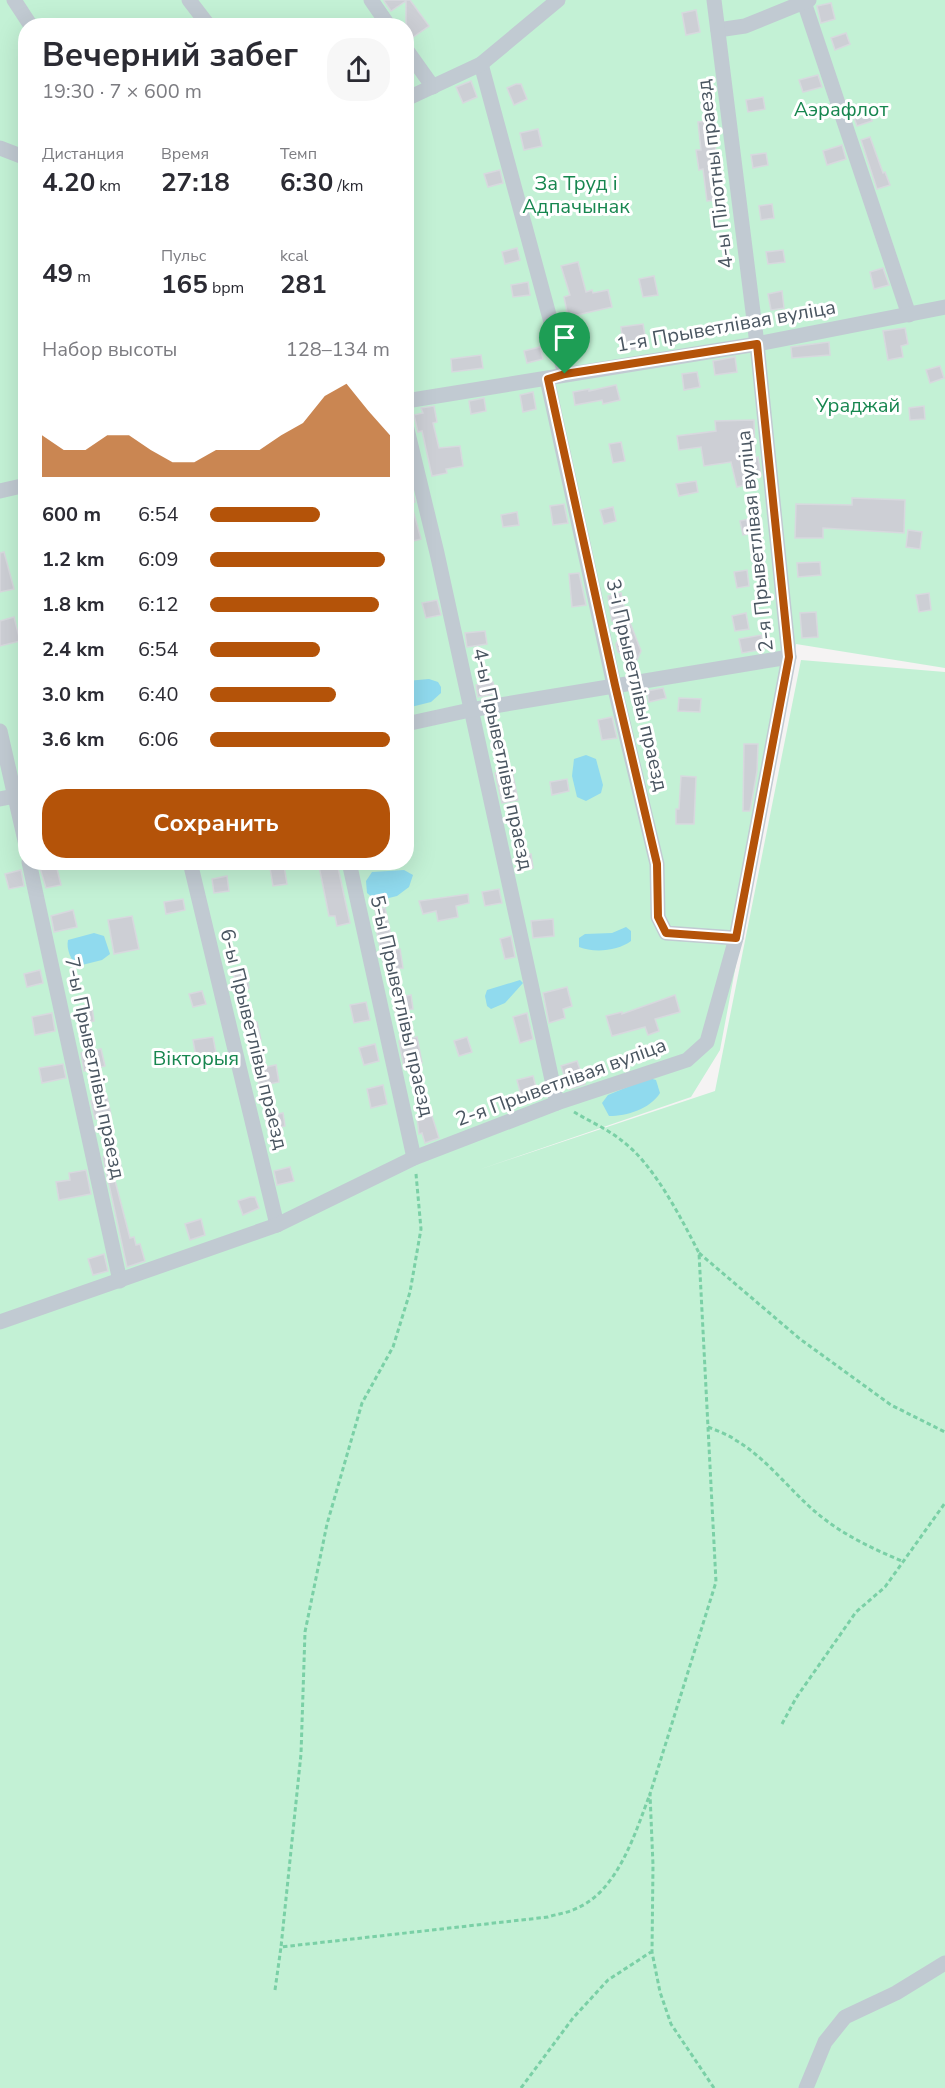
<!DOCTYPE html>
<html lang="ru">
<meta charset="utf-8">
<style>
body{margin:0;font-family:"Nunito Sans",sans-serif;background:#f7f7f7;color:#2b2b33;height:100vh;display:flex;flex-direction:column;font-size:22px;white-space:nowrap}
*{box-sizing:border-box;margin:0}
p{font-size:20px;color:#7c7c81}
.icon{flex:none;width:33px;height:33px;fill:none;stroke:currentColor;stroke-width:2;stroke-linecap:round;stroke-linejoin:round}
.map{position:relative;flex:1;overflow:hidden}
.side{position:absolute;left:18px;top:18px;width:396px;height:852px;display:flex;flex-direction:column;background:#fff;border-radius:24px;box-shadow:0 6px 24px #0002}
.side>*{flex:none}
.pin{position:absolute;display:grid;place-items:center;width:51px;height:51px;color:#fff;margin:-62px -26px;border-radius:50% 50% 50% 0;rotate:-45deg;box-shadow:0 0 6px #0007}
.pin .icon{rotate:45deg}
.round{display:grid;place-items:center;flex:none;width:63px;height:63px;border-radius:24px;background:#f7f7f7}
.headline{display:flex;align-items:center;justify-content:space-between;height:102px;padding:0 24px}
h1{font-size:33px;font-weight:700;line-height:45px}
.stats{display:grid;grid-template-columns:repeat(3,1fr);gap:9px;height:102px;padding:6px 24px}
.stats div{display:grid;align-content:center}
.stats b{font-size:26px;font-weight:700}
.stats small{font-size:16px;font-weight:400}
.stats p{font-size:16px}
.chart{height:168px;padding:12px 24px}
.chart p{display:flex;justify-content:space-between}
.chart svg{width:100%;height:108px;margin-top:6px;fill:#b45309;opacity:.7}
.button{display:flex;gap:12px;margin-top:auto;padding:12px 24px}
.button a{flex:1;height:69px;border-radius:24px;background:#b45309;color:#fff;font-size:24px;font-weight:700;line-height:69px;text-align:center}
ul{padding:0 24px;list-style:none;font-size:20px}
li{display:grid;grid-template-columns:96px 72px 1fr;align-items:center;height:45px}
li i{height:15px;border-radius:8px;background:#b45309}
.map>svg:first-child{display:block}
.green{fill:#c3f1d5;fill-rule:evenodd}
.water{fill:#90daee}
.building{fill:#cdcfd5;stroke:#d7d9de;stroke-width:1.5}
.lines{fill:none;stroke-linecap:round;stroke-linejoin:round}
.path{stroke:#7ad0a6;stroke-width:3;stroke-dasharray:4.5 3;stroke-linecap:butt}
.minor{stroke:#c1cad2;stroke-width:15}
.route-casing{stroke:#fff;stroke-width:12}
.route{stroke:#b45309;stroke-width:8}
.labels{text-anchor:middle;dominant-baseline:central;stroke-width:6;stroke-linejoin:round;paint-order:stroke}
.park-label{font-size:20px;fill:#17864f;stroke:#fff}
.street-label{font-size:20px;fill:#4a5661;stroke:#fff}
</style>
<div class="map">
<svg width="945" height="2088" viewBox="0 0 945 2088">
<rect width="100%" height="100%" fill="#f5f3f3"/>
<path class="green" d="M0 0H945V668L796 644 720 1050 691 1097 478 1170 715 1091 801 660 945 672V2088H0ZM26 26H406V862H26Z"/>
<g class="water">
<polygon points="429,679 438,682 441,687 441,693 431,702 407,708 407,681"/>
<polygon points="586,755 596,759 603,785 601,793 586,801 577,797 572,776 574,759"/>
<polygon points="404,870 413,875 409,887 397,896 377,901 367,893 366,881 372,872"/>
<path d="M626 927 631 931V941C618 951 594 953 579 947V938L585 934 612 933Z"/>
<path d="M94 933 104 936 110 954 102 960 78 966C71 961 66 949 68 940Z"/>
<polygon points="520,980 523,983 505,1003 491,1009 487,1006 485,996 487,990"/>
<path d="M649 1078 656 1080 660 1093C650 1109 627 1116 609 1116L602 1103 608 1095Z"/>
</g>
<g class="building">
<polygon points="385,0 410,0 429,26 409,40 406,39 406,1 391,11 384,1"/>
<polygon points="831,3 835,19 821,23 817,6"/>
<polygon points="696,10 700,32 686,35 682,13"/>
<polygon points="846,33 850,44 835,50 831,38"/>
<polygon points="818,75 822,87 803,92 799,80"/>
<polygon points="471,81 477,97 463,103 456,87"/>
<polygon points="516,84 521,84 527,99 514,105 507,88"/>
<polygon points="763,97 765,109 748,112 746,100"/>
<polygon points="867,107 872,121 857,126 852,112"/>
<polygon points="712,121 722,199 707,201 703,169 699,170 696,150 701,150 698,122"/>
<polygon points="538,129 542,146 524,150 520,133"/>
<polygon points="870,137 883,173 885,172 890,185 877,189 861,140"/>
<polygon points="842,145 846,159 827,165 823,151"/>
<polygon points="766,153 768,165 753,168 751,155"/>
<polygon points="500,170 503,183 488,187 484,174"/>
<polygon points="772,204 774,218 761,220 759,206"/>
<polygon points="517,248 520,260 505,264 502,252"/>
<polygon points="783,250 785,262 768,264 766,252"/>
<polygon points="578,262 586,292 592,290 593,293 608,290 612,307 568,317 564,297 570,295 561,266"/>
<polygon points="883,268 889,285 874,289 870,272"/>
<polygon points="654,276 658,295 643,297 639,279"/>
<polygon points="528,282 530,295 513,297 511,285"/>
<polygon points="782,291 784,308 771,310 768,294"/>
<polygon points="643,324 647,347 624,351 621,327"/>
<polygon points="905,328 908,344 901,346 903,357 888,360 883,331"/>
<polygon points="829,342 830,355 792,358 791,347"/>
<polygon points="540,347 543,359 527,363 524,351"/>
<polygon points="481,355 483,368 452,372 451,359"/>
<polygon points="735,357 737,372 715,375 713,361"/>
<polygon points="940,366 944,378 930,383 926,370"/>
<polygon points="697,372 700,387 684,390 682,374"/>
<polygon points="616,385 620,400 603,404 602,400 575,405 573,392 589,389 589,391"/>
<polygon points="533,392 536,409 523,412 520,395"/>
<polygon points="484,398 486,411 471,414 469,401"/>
<polygon points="434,406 437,422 433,423 439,448 460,446 463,466 446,469 447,473 432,476 422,431 418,432 414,415 423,413 421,408"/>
<polygon points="924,406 925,419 910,420 909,408"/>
<polygon points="754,420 755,458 758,457 761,475 751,477 752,483 737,487 731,462 704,466 701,447 679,450 677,436 716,431 715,421"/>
<polygon points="621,442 625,461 613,463 609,444"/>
<polygon points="696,481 698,492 679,496 676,484"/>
<polygon points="412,490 415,502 411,503 421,539 409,542 406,533 406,491"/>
<polygon points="852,498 905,500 904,533 823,528 823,538 795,538 796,504 852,505"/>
<polygon points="564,504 568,523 553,525 550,506"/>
<polygon points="613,507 616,521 604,524 600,510"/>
<polygon points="517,512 519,525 503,527 501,515"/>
<polygon points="753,518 755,533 743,535 740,521"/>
<polygon points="908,530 922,532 920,549 906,547"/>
<polygon points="4,552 14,589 0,592 0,553"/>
<polygon points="820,562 821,575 798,577 797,563"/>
<polygon points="747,570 749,586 737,588 734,572"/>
<polygon points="579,573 586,605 572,607 569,574"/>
<polygon points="621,593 627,619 612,621 608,596"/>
<polygon points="929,593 931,610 919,612 916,595"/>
<polygon points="437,600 441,615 426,618 422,603"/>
<polygon points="816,612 818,637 802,638 800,613"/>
<polygon points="746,613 749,629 735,631 732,616"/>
<polygon points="14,617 20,641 0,646 0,621"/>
<polygon points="629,620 641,651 636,662 618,652 616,644"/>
<polygon points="485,631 487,644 467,647 465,633"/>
<polygon points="761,635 764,649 742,653 739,639"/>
<polygon points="493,682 495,694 478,697 476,685"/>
<polygon points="663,688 666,698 649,702 647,691"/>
<polygon points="679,698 701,699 700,712 678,711"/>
<polygon points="612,717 617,738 602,740 598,720"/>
<polygon points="744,744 758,744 757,771 750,811 743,811"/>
<polygon points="512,770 518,800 502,803 495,773"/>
<polygon points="681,776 696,777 694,824 676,824 676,809 679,809"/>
<polygon points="567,779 569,791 552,795 550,782"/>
<polygon points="531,854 533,868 521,870 519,855"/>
<polygon points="337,863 350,923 337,926 335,916 329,916 319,866"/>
<polygon points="56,865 61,885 46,888 40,868"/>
<polygon points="284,866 287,884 273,886 270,868"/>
<polygon points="21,870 24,886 9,889 5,874"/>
<polygon points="227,876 229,891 214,893 212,879"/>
<polygon points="499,889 502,903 485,906 482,892"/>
<polygon points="468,894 469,903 456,906 458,917 438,921 436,911 423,914 419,901"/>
<polygon points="183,899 185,910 166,914 164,902"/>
<polygon points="385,908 394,950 400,949 403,968 385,970 374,920 377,920 375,910"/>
<polygon points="73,910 77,927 54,932 51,916"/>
<polygon points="132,916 139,949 114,954 108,920"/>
<polygon points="553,919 554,936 533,938 531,921"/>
<polygon points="511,936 515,957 505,959 500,939"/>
<polygon points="245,969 249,988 237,991 233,972"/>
<polygon points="40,970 43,983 27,987 24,974"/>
<polygon points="567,987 572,1006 563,1009 565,1018 549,1023 543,993"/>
<polygon points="202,991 206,1004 193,1007 189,994"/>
<polygon points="411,995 413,1009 395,1012 393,999"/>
<polygon points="675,995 680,1012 655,1019 659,1031 648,1035 645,1027 612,1036 606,1016 622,1012 622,1014"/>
<polygon points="366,1002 370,1020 354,1023 350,1005"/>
<polygon points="92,1007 94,1021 80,1024 78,1009"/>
<polygon points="52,1013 55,1031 35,1035 32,1017"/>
<polygon points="527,1013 533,1039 520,1043 513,1017"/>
<polygon points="257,1022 261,1040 248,1042 244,1025"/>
<polygon points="213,1037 216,1053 196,1057 193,1040"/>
<polygon points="417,1037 422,1063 404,1067 399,1041"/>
<polygon points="467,1037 472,1052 459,1056 454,1041"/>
<polygon points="375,1044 379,1061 364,1065 359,1048"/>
<polygon points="101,1049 105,1066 84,1071 81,1053"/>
<polygon points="577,1061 585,1084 569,1089 561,1066"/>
<polygon points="63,1064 66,1078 42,1083 39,1068"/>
<polygon points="276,1065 279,1082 259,1086 256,1069"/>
<polygon points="533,1076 538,1095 522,1099 517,1080"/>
<polygon points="383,1085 387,1104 371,1108 367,1089"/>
<polygon points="107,1097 111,1115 95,1119 91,1101"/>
<polygon points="283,1113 285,1126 268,1130 265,1117"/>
<polygon points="431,1113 439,1138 425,1143 422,1133 419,1134 417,1117"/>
<polygon points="118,1153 122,1171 113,1173 130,1238 134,1237 136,1245 140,1244 145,1261 127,1267 103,1157"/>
<polygon points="290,1167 294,1181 277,1185 274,1171"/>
<polygon points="86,1170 91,1194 59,1200 56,1182 70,1180 69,1173"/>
<polygon points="250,1197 255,1197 259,1208 243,1215 238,1201"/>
<polygon points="201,1219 205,1235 190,1240 185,1224"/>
<polygon points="104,1254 108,1271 93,1275 88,1259"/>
</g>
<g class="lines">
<g class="path">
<path d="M574 1112C589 1121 607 1129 621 1140 654 1164 681 1218 699 1253L716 1582 650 1794 653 1865 652 1952 660 1992 671 2024 714 2088"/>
<path d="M416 1174 421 1229 410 1292 393 1347 362 1403 327 1524 305 1632 301 1754 281 1947 548 1917C557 1914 567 1913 575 1909 618 1892 635 1833 650 1794"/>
<polyline points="699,1253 800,1339 891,1405 945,1432"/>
<path d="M708 1427C718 1431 729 1435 737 1441 770 1461 793 1495 823 1518 847 1537 876 1550 904 1562"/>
<polyline points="782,1724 796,1698 856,1612 885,1587 945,1503"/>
<polyline points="275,1990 281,1947"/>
<polyline points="521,2088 573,2018 608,1980 651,1952"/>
</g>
<g class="minor">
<polyline points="14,0 31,26"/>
<polyline points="189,0 209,26"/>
<polyline points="371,0 389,26"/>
<polyline points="804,2 909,315"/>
<polyline points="718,30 745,26 809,0"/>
<polyline points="406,49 433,87"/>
<polyline points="481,64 565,374"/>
<polyline points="406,99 481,64 558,0"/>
<polyline points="0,148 26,158"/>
<polyline points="547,379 614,685 657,864 658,917 666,933 736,938"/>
<polyline points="406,401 757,344 945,307"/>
<polyline points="406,425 437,553 557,1103"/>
<polyline points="0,491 26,485"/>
<polyline points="406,724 470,710 789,657"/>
<polyline points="0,731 26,845"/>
<polyline points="0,799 26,794"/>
<polyline points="29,862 120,1281"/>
<polyline points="190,862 277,1225"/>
<polyline points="349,862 414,1158"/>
<polyline points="0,1322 277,1225 414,1158 557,1103 687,1060 707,1042 736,938 789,657 757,344 714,0"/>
<polyline points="806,2088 825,2042 845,2017 896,1993 945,1963"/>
</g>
</g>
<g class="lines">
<g class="route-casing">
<polygon id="route" points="757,344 789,657 736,938 666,933 658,917 657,864 615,685 548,379 565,374"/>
</g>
<use href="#route" class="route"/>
</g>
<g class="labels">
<g class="park-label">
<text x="841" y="109">Аэрафлот</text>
<text x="576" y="183">За Труд і<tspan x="576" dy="23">Адпачынак</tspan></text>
<text x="858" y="405">Ураджай</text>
<text x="196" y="1058">Вікторыя</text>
</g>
<g class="street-label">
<text transform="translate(715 174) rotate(-97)">4-ы Пілотны праезд</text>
<text transform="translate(726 326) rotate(-10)">1-я Прыветлівая вуліца</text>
<text transform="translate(755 541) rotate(-96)">2-я Прыветлівая вуліца</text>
<text transform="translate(637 685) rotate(77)">3-і Прыветлівы праезд</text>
<text transform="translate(503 759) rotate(78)">4-ы Прыветлівы праезд</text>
<text transform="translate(402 1006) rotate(77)">5-ы Прыветлівы праезд</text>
<text transform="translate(254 1039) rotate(76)">6-ы Прыветлівы праезд</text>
<text transform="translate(95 1068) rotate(78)">7-ы Прыветлівы праезд</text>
<text transform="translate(561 1082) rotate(-20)">2-я Прыветлівая вуліца</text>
</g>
</g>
</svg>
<div class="pin" style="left:565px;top:374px;background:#1e9e55"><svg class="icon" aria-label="arrive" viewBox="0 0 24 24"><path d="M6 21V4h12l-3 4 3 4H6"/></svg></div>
<section class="side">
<div class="headline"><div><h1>Вечерний забег</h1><p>19:30 · 7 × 600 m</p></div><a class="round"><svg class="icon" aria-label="share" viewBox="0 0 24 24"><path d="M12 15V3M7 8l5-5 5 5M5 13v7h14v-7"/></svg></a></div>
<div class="stats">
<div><p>Дистанция</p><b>4.20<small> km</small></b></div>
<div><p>Время</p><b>27:18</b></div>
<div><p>Темп</p><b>6:30<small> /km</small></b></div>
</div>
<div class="stats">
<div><b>49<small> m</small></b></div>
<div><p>Пульс</p><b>165<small> bpm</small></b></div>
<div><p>kcal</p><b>281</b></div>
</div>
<div class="chart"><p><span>Набор высоты</span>128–134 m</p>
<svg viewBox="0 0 160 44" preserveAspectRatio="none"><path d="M0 44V27L10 33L20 33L30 27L40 27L50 33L60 38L70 38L80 33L90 33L100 33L110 27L120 22L130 11L140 6L150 17L160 27V44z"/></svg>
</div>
<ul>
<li><b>600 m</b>6:54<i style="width:61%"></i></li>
<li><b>1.2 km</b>6:09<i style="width:97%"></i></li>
<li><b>1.8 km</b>6:12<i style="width:94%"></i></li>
<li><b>2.4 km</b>6:54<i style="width:61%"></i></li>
<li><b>3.0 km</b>6:40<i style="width:70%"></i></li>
<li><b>3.6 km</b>6:06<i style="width:100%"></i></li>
</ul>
<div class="button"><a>Сохранить</a></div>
</section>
</div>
